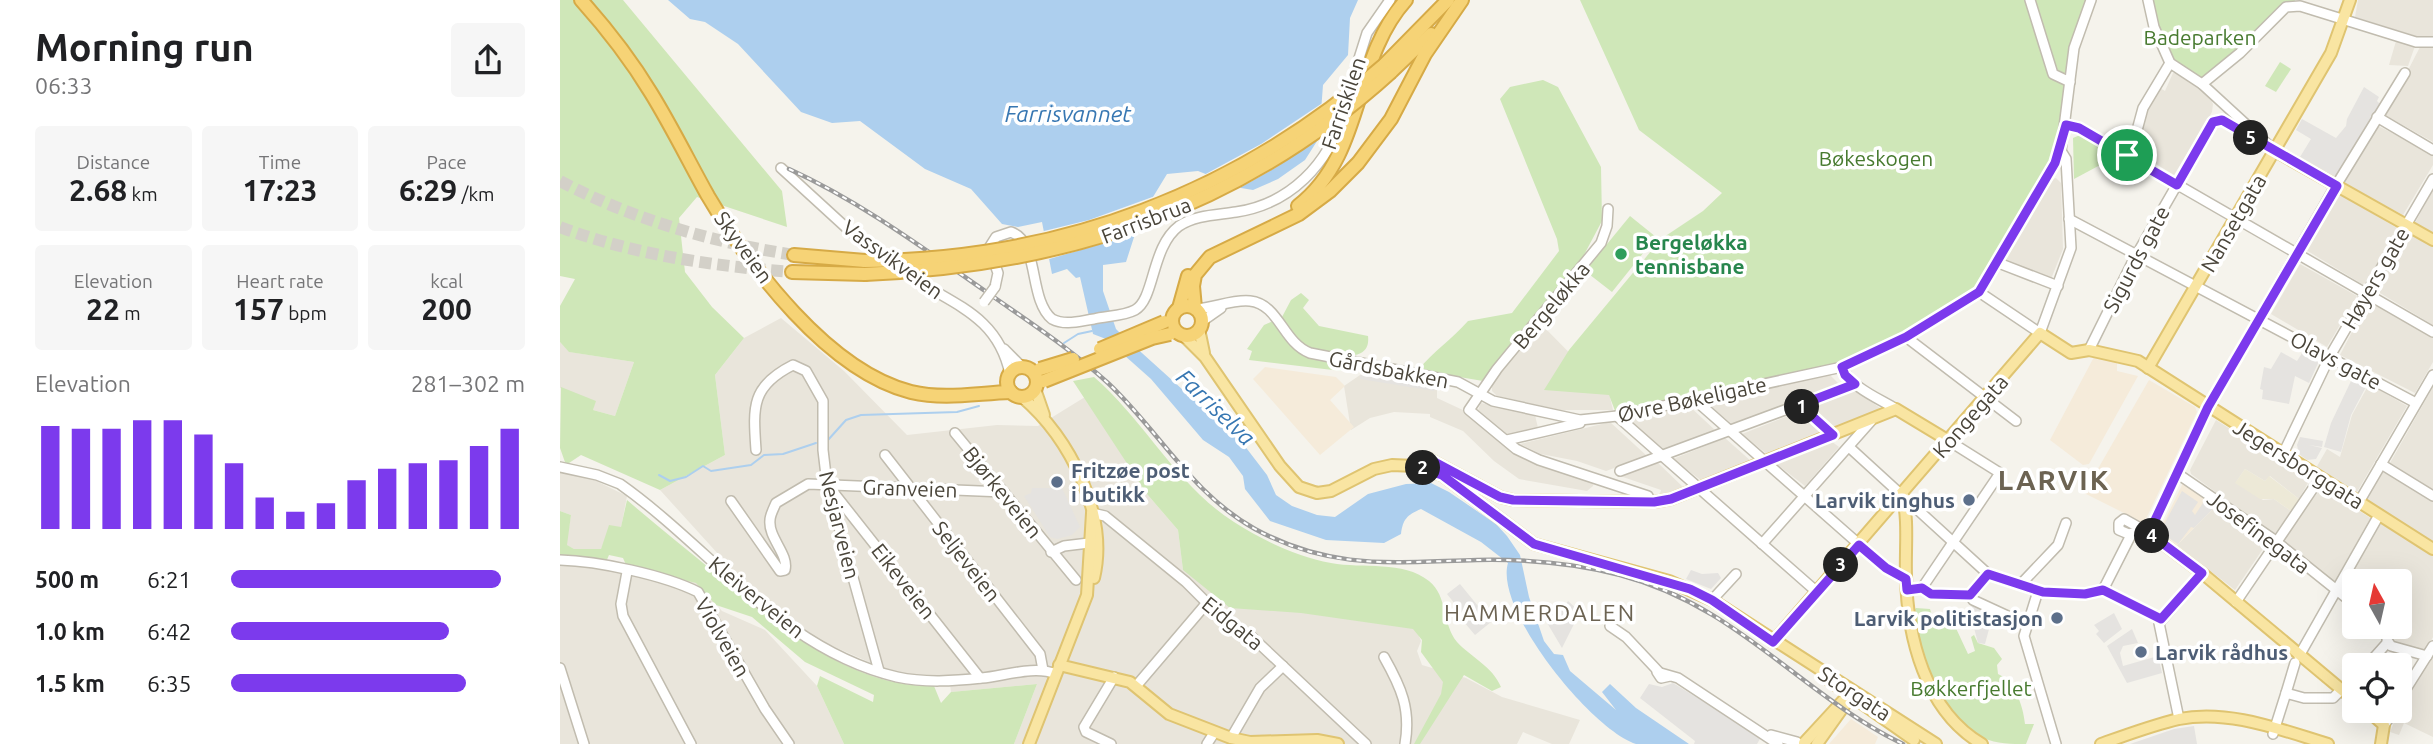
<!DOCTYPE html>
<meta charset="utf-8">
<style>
body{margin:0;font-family:Ubuntu,sans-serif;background:#f6f6f6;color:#202124;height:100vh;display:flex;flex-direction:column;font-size:26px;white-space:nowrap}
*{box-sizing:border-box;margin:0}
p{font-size:23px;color:#757577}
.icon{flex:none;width:38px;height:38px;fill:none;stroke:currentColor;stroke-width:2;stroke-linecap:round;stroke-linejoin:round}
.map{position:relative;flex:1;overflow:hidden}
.panel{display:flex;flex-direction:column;background:#fff;width:560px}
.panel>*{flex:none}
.needle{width:46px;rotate:352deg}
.fabs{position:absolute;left:1782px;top:569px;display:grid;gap:14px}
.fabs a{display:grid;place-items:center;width:70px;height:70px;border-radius:7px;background:#fff;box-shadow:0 7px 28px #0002;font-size:35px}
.pin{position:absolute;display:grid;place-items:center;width:60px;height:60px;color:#fff;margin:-30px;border:4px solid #fff;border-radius:50%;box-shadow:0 2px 7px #0007}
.km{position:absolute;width:35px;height:35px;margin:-18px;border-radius:50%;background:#222;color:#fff;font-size:19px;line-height:35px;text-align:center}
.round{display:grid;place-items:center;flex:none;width:74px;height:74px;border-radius:7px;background:#f6f6f6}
.summary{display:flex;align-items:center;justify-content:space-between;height:119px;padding:0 35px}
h1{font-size:38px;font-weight:700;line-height:52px}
.metrics{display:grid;grid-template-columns:repeat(3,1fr);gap:10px;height:119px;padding:7px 35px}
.metrics div{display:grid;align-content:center;border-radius:7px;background:#f6f6f6;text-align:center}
.metrics b{font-size:30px;font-weight:700}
.metrics small{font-size:19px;font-weight:400}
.metrics p{font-size:19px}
.chart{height:196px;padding:14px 35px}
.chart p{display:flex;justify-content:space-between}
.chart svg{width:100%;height:126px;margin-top:7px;stroke:#7c3aed;stroke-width:6}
ul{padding:0 35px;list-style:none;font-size:23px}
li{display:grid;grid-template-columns:112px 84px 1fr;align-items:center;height:52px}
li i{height:18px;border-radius:9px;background:#7c3aed}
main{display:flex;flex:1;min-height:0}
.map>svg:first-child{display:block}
.residential{fill:#e9e5db}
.commercial{fill:#f5ebda}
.education{fill:#ede9d7}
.green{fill:#cfe7b8}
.parking{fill:#e5e3e0}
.water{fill:#adcfee}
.pier{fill:#f5f3ec}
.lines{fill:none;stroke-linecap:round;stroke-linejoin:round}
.stream{stroke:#adcfee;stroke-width:2}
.highway-tunnel{stroke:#d3d0c8;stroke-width:12;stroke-dasharray:12 6;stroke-linecap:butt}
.minor-casing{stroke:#c1bcaf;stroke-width:12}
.major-casing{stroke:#dfc471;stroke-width:14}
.highway-casing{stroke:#d6aa46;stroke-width:16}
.minor{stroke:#fff;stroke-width:9}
.major{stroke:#f9e5a2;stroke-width:10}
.highway{stroke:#f6d376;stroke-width:12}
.rail-casing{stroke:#9a9a9a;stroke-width:4.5}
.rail{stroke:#fff;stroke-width:2;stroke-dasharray:5;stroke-linecap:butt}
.minor-bridge-casing{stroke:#c1bcaf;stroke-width:12;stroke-linecap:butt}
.highway-bridge-casing{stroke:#d6aa46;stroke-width:16;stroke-linecap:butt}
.minor-bridge{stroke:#fff;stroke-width:9}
.highway-bridge{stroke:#f6d376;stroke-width:12}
.route-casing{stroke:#fff;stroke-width:14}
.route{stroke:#7c3aed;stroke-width:9}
.leisure-dot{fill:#2e9e5b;stroke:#fff;stroke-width:2.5}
.service-dot{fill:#5c6f8a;stroke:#fff;stroke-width:2.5}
.labels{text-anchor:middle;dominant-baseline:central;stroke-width:7;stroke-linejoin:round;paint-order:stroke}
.park-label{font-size:21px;fill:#477a2f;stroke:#fff}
.street-label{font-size:21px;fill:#4a453a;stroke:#fff}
.leisure-label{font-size:21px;font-weight:bold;fill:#27864d;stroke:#fff;text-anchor:start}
.service-label{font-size:21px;font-weight:bold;fill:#4e5e75;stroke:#fff;text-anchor:start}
.water-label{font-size:23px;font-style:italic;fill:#3777b2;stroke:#fff}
.neighbourhood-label{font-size:23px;letter-spacing:2px;fill:#6c6352;stroke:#fff}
.district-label{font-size:28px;font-weight:bold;letter-spacing:2px;fill:#6c6352;stroke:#fff}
</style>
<main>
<section class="panel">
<div class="summary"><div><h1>Morning run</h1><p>06:33</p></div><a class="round"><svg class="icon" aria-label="share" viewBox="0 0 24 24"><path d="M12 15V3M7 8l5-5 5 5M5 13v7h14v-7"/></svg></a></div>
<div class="metrics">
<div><p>Distance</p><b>2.68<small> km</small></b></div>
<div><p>Time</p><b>17:23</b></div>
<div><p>Pace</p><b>6:29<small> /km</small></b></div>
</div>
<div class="metrics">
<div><p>Elevation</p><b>22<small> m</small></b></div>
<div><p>Heart rate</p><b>157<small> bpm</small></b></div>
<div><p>kcal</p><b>200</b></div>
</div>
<div class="chart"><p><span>Elevation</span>281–302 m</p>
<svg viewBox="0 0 160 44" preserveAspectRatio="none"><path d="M5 44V8M15 44V9M25 44V9M35 44V6M45 44V6M55 44V11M65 44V21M75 44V33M85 44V38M95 44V35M105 44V27M115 44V23M125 44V21M135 44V20M145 44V15M155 44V9"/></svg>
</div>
<ul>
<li><b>500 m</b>6:21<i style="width:92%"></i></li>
<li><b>1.0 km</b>6:42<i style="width:74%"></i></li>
<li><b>1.5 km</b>6:35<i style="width:80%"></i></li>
</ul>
</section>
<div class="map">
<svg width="1873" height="744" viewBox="0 0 1873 744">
<rect width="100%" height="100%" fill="#f5f3ec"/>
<g class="residential">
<polygon points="1798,0 1873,0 1873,36 1856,36 1795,17"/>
<polygon points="1836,41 1855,46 1848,66 1829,65"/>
<polygon points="1873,46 1873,142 1825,115 1860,47"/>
<polygon points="1613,73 1619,73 1648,93 1653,104 1652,112 1614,175 1575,151 1586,110 1600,88 1605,91"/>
<polygon points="1818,126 1873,153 1873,165 1843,215 1784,183"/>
<polygon points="1493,179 1496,178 1501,183 1503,249 1491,279 1444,260"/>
<polygon points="1873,189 1873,235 1855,223"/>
<polygon points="1779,194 1837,228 1806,283 1802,284 1746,250"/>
<polygon points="1848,233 1873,243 1873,325 1815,290"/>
<polygon points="1740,264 1797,296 1767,347 1711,314"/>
<polygon points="1811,302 1873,338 1873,362 1855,393 1780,355 1807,303"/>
<polygon points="221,318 284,371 347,435 437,425 478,426 525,397 587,494 618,530 623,570 853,621 861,641 857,651 862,665 906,678 942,697 1020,720 1009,744 992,744 963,732 957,744 454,744 477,684 391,692 389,677 334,673 252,637 199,599 100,490 165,455 155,375 184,338"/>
<polygon points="980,323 1049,393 1053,410 1001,410 937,396 932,391 932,381"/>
<polygon points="0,342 10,352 74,362 55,416 33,410 35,401 0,388"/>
<polygon points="803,373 877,385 877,398 905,411 946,443 1034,481 1033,486 1027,491 959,479 934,461 903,431 870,417 870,414 834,412 810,418 791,430 784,386"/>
<polygon points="1269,374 1280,385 1172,424 1148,404 1151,400"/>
<polygon points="1809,384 1847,406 1797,492 1794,492 1756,468 1767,449 1780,457 1792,415"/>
<polygon points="1873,387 1873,490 1830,463"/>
<polygon points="1294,390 1323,410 1276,428 1253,408 1253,405"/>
<polygon points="921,403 975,415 978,428 947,435 918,410"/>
<polygon points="1128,405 1156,431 1104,449 1069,421 1070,418"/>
<polygon points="1238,412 1261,431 1261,435 1208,455 1182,434"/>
<polygon points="1656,420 1750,479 1739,499 1710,476 1705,481 1685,469 1676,482 1703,500 1714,499 1731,511 1714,535 1631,474 1630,470"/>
<polygon points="1050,422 1087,456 1046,471 1017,461 981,454 960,444"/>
<polygon points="1165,438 1192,462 1142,481 1113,459"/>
<polygon points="1271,441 1279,447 1245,486 1218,465 1218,462"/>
<polygon points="1098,463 1124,488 1099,497 1101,490 1060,476"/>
<polygon points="1823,472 1873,499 1873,543 1806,499"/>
<polygon points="0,473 30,478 67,496 61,528 47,536 41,549 14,549 6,545 11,515 0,511"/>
<polygon points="1762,487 1812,519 1775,584 1722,545 1722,539"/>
<polygon points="1657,505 1707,543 1675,590 1617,545"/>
<polygon points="1820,519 1873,554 1873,637 1865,653 1831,642 1832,627 1839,626 1839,581 1794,581 1794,601 1783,592 1782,587"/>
<polygon points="0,558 64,566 137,583 162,611 205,630 257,686 284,744 0,744"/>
<polygon points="1873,655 1873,737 1844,723 1839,735 1830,732 1845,696"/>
</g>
<g class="commercial">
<polygon points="1534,357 1557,360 1557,371 1578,376 1529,464 1523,465 1490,440"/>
<polygon points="705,367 776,377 785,386 770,400 794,427 760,455 693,379"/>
<polygon points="1589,380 1635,407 1637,412 1584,523 1524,493"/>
<polygon points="1623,483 1655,507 1617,545 1600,530"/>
<polygon points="1291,719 1318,737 1315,744 1269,744"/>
</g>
<polygon class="education" points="1685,469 1705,481 1709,476 1739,499 1731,511 1714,499 1700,499 1675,483"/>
<g class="green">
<polygon points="0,0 63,0 222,191 227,227 137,197 119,218 125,272 152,307 184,338 155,375 165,455 100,490 21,455 6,465 0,448 1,387 36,401 33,410 55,416 74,362 9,352 0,342 0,306 15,279 0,276"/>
<polygon points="1020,0 1531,0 1514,48 1505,138 1419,292 1366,325 1282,367 1057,416 1049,395 984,390 1009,350 1101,239 1143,211 1162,193 1079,130"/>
<polygon points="1589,0 1735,0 1734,4 1720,7 1711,14 1661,70 1639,81 1607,57"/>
<polygon points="1720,62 1731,69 1716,92 1705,86"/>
<path d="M983 80 998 87 1041 167 1042 221 1017 268 923 381 858 370C873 352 892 339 908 321L952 313 999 251 997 239 940 99 950 87Z"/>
<polygon points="1520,135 1557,156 1514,179 1513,138"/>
<polygon points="1070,216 1096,237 1052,292 1025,271"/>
<path d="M741 293 749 300 743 308 759 326 808 336C810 353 798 356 784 356L781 371 689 360 692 351 687 349 704 325 722 317 731 300Z"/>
<path d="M534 377C585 421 616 485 674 522 704 541 737 557 771 563 803 569 843 560 869 581 888 596 882 624 897 642 912 658 932 666 941 687L932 691 904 675 860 744H854L881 694 883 682 861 652 862 640 853 629 741 613 670 608 623 570 618 530 587 494 513 381Z"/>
<path d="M67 500C96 525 125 548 154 572 217 624 288 687 374 686L381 703 391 692 477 684 454 744H284L257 686 260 676 313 702 314 695 245 662 192 617 156 605 136 583 67 567 63 558 49 555 46 562 0 558V511L11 515 7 545 14 549H41L49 525 61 527Z"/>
<path d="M1356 608 1370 609 1373 619 1382 617 1394 624 1408 654 1415 651 1411 637 1414 635 1418 643 1434 648 1442 659 1437 665 1438 674C1454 681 1463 704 1465 724H1474L1466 744C1452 744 1436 744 1424 738 1379 713 1360 659 1353 611Z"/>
</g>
<g class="parking">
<polygon points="1804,87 1819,97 1817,101 1821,105 1784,170 1774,177 1740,157 1751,139 1736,130 1742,119 1776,138 1786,126 1787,119"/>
<polygon points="1744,350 1760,359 1749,383 1735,376 1729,404 1702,399 1703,390 1700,389 1704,367 1711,369 1721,352 1737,361"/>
<polygon points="800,375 875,386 874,391 800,379"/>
<polygon points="1791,381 1808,383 1791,415 1781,452 1764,447 1771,423"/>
<polygon points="1740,437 1763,441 1762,447 1749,445 1762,448 1756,459 1747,460 1739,454 1737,445"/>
<polygon points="472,488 502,488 520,527 512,535 497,539 490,537 464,496 471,493"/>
<polygon points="1622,491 1638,502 1632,511 1635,515 1645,500 1655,507 1634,528 1631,527 1618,544 1600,532"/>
<polygon points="1131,570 1142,574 1158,573 1161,578 1151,589 1126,579"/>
<polygon points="900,584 931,622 915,635 904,622 907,619 887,594"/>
<polygon points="1008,601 1020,612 1002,648 986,621 993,607 1002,611"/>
<polygon points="1412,604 1433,614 1425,644 1418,643 1413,624 1408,621"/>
<polygon points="1554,613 1562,629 1544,643 1536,634 1539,631 1534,625"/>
<polygon points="1572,629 1578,643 1563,646 1560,653 1563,666 1598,656 1602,673 1567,683 1547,646"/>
<polygon points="1113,683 1201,737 1197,744 1134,744 1135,741 1080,698 1089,684 1102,687"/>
<polygon points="1634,726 1637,744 1570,744 1614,729"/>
</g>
<path class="water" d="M108 0H798L790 18 788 55 763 85 759 138 745 160 718 179 693 190 681 188 638 171 607 174 593 197 586 200 566 262 543 265V291L556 329 562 335 684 445 707 475 716 495 732 506 757 515 775 517 808 494 846 484 871 483 889 492 936 524 947 536 960 555 969 597 984 641 994 654 1003 655 1010 671 1056 710 1042 692 1050 684 1076 708 1129 744C1114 744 1090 744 1076 744 1032 730 934 610 948 563L921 542 861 509C847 515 843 519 841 534L824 543 766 540 710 521 685 489 683 476 669 457 643 440 591 379 546 339 533 334 520 277 516 278 507 269 492 274 482 222 458 227 442 224 411 189 365 169 300 121 272 123 241 112 178 44 145 22 130 19Z"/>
<g class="pier">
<polygon points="764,102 767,112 763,136 715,168 676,190 642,176 701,144"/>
<polygon points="598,195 589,202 579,233 486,260 480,232 529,220"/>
</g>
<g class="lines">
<g class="stream">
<polyline points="504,343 518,334 532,331"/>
<polyline points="268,440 286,420 301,415 397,412 419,406"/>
<polyline points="99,475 110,481 126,477 143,466 151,471 191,465 204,455 223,454 256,443"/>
</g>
<g class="highway-tunnel">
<path d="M0 181C74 220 152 242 234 255"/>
<path d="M0 227C74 255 154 266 232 272"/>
</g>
<g class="minor-casing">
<g id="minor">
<polyline points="1470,0 1493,74 1510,82"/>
<polyline points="1588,0 1594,27 1610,63 1642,84 1715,151"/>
<polyline points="1642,84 1680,53 1726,7 1740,6 1856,42 1873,42"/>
<polyline points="788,93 807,33 830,0"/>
<polyline points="1817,117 1873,150"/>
<polyline points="1506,125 1519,128 1873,332"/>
<polyline points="1567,155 1573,145 1583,108 1610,63"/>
<polyline points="221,168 292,233 328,261"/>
<polyline points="1048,209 1047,226 1041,243 937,369 909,410 956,449 979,460 1088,496 1090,501"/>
<polyline points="1509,219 1856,403"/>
<polyline points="1436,262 1498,286"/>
<path d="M343 271C388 304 437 312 450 374"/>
<path d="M435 287 438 273 429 248 436 237 451 232C480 242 468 299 492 319 505 326 520 321 534 319 546 316 564 316 575 310 595 299 591 247 619 226 635 215 657 215 676 212 730 204 769 164 783 113"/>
<polyline points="1419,292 1480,333 1511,248 1506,159 1501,151"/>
<path d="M636 309C654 308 673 299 690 301 719 304 723 343 750 353L898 382 933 401 1020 420 1057 416 1282 367 1346 337 1419 292 1501 151 1514 48 1531 0"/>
<polyline points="641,322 661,308"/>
<polyline points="1346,337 1456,421"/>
<polyline points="444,349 463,368"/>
<polyline points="1529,350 1573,261 1653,122 1662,120 1715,151"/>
<path d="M1282 367C1290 387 1318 398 1336 409"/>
<polyline points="1134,399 1326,568 1346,578"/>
<polyline points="1240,405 1273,435"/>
<polyline points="1057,416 1257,592"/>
<polyline points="395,433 516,580"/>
<polyline points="947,440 1020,423"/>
<polyline points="1289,447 1428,574 1483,592 1525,594 1543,590 1601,619"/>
<path d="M196 450C193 407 191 386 233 365L246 371 263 401V450L267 484 319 671"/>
<polyline points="1723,454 1770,356 1873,179"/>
<polyline points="325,455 480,654 483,670"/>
<polyline points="1821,464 1873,496"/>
<path d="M0 467 37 475 60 484C152 549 222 650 337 677 365 683 394 681 422 678 444 676 475 665 496 674"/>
<polyline points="1060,471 1295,384"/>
<polyline points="1618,474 1713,539 1794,604"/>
<polyline points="270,488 420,678"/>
<path d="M171 501 220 571 225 570C229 554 208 538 210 520 210 515 214 508 216 503L248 484 444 492"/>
<polyline points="1799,502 1873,375"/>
<polyline points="532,513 545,516 626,582 658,614 692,637 806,744"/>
<polyline points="1571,535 1559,530 1559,523 1564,519 1589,533 1648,407 1772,192 1845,73"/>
<polyline points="1202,544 1311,421"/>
<polyline points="491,552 504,546 537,542"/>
<path d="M0 560C38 561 104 575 138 592L205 709 229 744"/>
<polyline points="67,572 61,604 63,616 131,744"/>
<polyline points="1460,585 1498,545 1506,523"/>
<polyline points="1362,588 1440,473 1389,441"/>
<polyline points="1347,590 1362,588 1371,594 1410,595"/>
<polyline points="1543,590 1572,533"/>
<polyline points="1478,591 1464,636 1496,744"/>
<polyline points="1410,595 1413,600 1465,624"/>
<polyline points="1410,595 1428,574"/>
<polyline points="1152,600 1176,574"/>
<polyline points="1676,602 1760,478"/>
<polyline points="1050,626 1066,637 1098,671"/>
<polyline points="1830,626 1827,640 1831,646 1867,656"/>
<polyline points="1739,656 1819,515"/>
<path d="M824 657C841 687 851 709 845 744"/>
<polyline points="1812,665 1811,661 1827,643"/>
<polyline points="0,668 24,744"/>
<polyline points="1110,676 1101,678 1097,672 1118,678 1218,744"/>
<polyline points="577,685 646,604"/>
<polyline points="1726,693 1735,663"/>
<polyline points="1839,700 1873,646"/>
<polyline points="1619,719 1599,623 1642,573"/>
<polyline points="1824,725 1835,710"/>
<polyline points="1713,734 1726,693 1744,698 1773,698 1781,690"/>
<polyline points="1211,735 1237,742"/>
<polyline points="671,738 700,688 723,666"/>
<polyline points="551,744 526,732 524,727 554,677"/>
<polyline points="647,744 654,733"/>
</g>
</g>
<g class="major-casing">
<g id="major">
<polyline points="1715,151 1873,240"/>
<polyline points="639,329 644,353"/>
<polyline points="623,335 645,357 720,466 739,487 757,493 771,491 814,469 832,465 855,466 882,475 974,544 1109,581 1152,600 1376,744"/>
<polyline points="1588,368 1771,53 1790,0"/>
<polyline points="475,389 484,415"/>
<path d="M462 397C510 438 549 515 534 578"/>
<polyline points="855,466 858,459 867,458 940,497 953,500 1094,502 1111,499 1336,409 1389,441"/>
<path d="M1342 494C1349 520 1345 548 1346 575 1347 636 1365 711 1422 744"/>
<polyline points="1589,533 1642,573 1794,700"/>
<polyline points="1213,642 1480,333 1511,353 1529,350 1578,361 1873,549"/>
<polyline points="499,665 570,682 609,714 671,738 690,742 757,740 778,744"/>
<polyline points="1270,681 1354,740"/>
<polyline points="1807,710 1824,725 1821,744"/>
<polyline points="1244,743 1292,691"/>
<polyline points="469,744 527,595 532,513"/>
<polyline points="1257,744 1294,692"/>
<path d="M1541 744C1566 735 1593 725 1619 719 1669 709 1721 730 1768 744"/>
</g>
</g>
<g class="highway-casing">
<g id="highway">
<path d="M21 0C47 29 71 60 91 93 112 127 129 162 148 196 190 267 268 371 351 392 385 400 417 393 451 392"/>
<polyline points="824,65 888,0"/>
<polyline points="831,72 871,34"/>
<path d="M738 206C806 153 791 61 846 0"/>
<polyline points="234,255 305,261"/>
<polyline points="232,272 305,274"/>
<circle cx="627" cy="321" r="15"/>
<polyline points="619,308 628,276"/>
<polyline points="635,308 633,286 635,275 650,257 739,214 770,191 798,163 831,119 865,54 902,0"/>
<circle cx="462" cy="382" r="15"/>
</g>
</g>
<use href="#minor" class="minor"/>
<use href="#major" class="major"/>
<use href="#highway" class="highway"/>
<g class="rail-casing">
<path id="rail" d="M229 169C301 202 363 248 428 293 469 322 511 349 548 383 599 431 632 494 695 529 772 571 834 562 917 560 964 559 1014 563 1060 575 1178 606 1240 694 1343 744"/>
</g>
<use href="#rail" class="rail"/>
<g class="minor-bridge-casing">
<polyline id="minor-bridge" points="424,302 435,287"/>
</g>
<g class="highway-bridge-casing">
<g id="highway-bridge">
<path d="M305 261C500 260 678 193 824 65"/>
<path d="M305 274C505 266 681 208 831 72"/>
<polyline points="540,349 604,322"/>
<polyline points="480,369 513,359"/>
<polyline points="484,381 592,338 610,334"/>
</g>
</g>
<use href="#minor-bridge" class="minor-bridge"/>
<use href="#highway-bridge" class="highway-bridge"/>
</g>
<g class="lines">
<g class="route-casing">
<polygon id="route" points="1662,120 1777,186 1648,407 1589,533 1642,573 1601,619 1543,590 1525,594 1483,592 1428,574 1410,595 1371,594 1362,588 1347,590 1346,579 1326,568 1299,545 1213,642 1152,600 1130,589 974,544 882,475 855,466 858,459 867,458 940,497 953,500 1094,502 1111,499 1273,435 1240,405 1295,384 1285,375 1282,367 1346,337 1419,292 1495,163 1506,125 1519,128 1617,185 1653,122"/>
</g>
<use href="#route" class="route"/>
</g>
<circle class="leisure-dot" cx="1061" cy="254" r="7"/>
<g class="service-dot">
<circle cx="497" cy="482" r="7"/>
<circle cx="1409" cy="500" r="7"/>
<circle cx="1497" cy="618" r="7"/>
<circle cx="1581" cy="652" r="7"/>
</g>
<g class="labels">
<g class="park-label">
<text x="1640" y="37">Badeparken</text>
<text x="1316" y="158">Bøkeskogen</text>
<text x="1411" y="688">Bøkkerfjellet</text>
</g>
<g class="street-label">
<text transform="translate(783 103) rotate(-71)">Farriskilen</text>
<text transform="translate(586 220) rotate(-21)">Farrisbrua</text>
<text transform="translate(1673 223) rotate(-60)">Nansetgata</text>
<text transform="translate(184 247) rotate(54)">Skyveien</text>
<text transform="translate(333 259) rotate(36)">Vassvikveien</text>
<text transform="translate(1576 259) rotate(-62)">Sigurds gate</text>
<text transform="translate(1815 278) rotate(-60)">Høyers gate</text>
<text transform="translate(991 305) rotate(-50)">Bergeløkka</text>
<text transform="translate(1776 360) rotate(28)">Olavs gate</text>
<text transform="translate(829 369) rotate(11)">Gårdsbakken</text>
<text transform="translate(1132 399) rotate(-12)">Øvre Bøkeligate</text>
<text transform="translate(1410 416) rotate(-49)">Kongegata</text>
<text transform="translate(1739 464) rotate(32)">Jegersborggata</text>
<text transform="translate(350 488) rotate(2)">Granveien</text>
<text transform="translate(443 492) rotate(51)">Bjørkeveien</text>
<text transform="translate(280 525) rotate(76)">Nesjarveien</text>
<text transform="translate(1699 532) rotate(37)">Josefinegata</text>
<text transform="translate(407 561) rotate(52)">Seljeveien</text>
<text transform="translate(344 581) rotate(52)">Eikeveien</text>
<text transform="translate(197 597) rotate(39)">Kleiverveien</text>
<text transform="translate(673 623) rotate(39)">Eidgata</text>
<text transform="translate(163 637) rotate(60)">Violveien</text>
<text transform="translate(1295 693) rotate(33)">Storgata</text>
</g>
<g class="leisure-label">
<text x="1075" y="242">Bergeløkka<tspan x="1075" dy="24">tennisbane</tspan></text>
</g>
<g class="service-label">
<text x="511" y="470">Fritzøe post<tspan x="511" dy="24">i butikk</tspan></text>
<text x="1395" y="500" text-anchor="end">Larvik tinghus</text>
<text x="1483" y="618" text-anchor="end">Larvik politistasjon</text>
<text x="1595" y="652">Larvik rådhus</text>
</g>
<g class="water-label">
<text x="508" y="113">Farrisvannet</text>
<text transform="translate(656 407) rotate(44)">Farriselva</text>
</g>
<g class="neighbourhood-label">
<text x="980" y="612">HAMMERDALEN</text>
</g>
<g class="district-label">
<text x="1494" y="479">LARVIK</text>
</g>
</g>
</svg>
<div class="fabs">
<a><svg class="needle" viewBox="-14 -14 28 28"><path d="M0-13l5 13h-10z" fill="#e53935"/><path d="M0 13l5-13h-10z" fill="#757577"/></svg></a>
<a><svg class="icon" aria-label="locate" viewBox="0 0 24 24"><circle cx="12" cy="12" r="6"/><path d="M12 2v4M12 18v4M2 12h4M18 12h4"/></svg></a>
</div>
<div class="pin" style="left:1567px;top:155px;background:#1e9e55"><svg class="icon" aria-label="arrive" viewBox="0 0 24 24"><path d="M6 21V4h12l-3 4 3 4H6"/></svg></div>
<b class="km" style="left:1242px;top:407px">1</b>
<b class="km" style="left:863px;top:468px">2</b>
<b class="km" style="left:1281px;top:565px">3</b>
<b class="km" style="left:1592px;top:536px">4</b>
<b class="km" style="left:1691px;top:138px">5</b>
</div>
</main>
